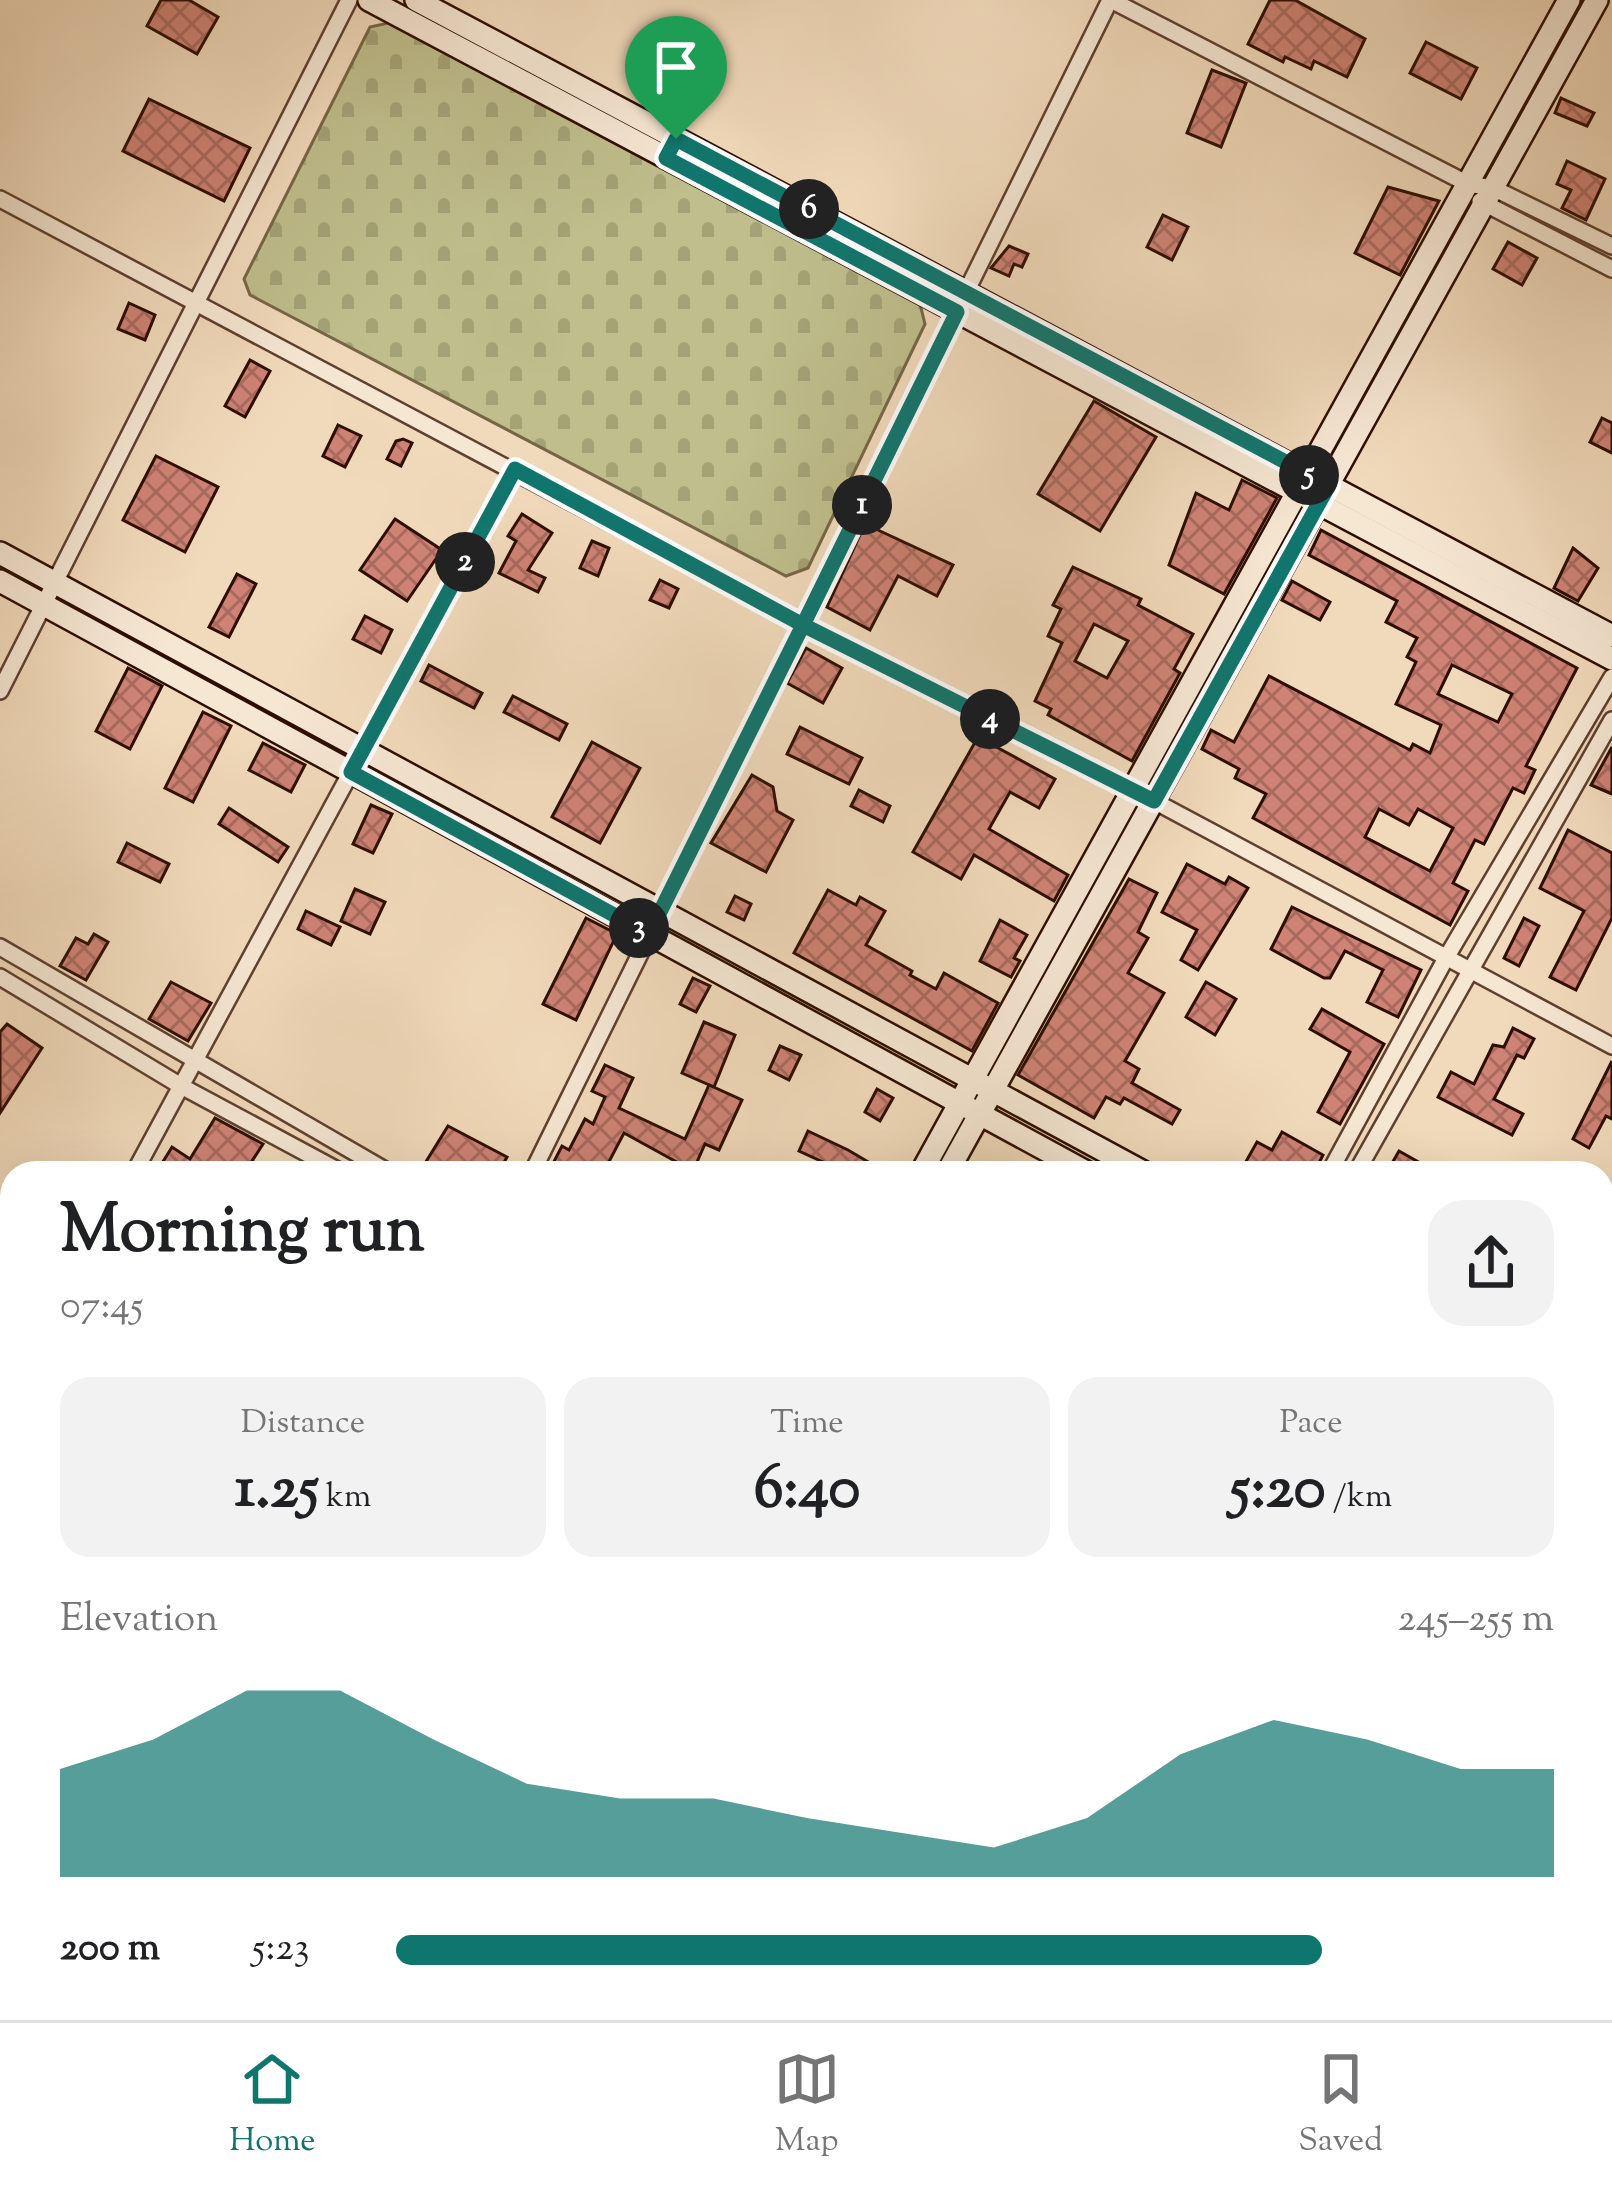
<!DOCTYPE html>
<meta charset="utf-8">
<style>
body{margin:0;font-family:"Sorts Mill Goudy",serif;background:#f2f2f2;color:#202124;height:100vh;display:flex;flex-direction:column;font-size:45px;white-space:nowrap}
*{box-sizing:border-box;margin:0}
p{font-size:39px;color:#757577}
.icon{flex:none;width:66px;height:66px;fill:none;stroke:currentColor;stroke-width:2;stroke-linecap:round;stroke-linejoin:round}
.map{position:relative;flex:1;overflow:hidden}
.panel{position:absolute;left:0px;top:1161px;width:1614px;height:861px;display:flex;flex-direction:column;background:#fff;border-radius:36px 36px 0 0;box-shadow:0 12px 48px #0002}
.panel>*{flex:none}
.pin{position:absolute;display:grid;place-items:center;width:102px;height:102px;color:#fff;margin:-123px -51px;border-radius:50% 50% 50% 0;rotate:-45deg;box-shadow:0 0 12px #0007}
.pin .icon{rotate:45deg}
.km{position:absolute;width:60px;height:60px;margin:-30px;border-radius:50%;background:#222;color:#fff;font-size:33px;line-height:60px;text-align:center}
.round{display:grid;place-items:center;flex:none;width:126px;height:126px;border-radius:36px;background:#f2f2f2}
.overview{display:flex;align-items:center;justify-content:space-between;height:204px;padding:0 60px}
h1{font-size:66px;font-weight:800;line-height:90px}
.stats{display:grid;grid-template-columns:repeat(3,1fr);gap:18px;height:204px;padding:12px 60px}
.stats div{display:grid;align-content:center;border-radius:30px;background:#f2f2f2;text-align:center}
.stats b{font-size:60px;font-weight:800}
.stats small{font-size:33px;font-weight:400}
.stats p{font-size:33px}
.chart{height:336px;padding:24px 60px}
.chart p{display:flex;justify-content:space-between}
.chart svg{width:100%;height:216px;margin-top:12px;fill:#0f766e;opacity:.7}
ul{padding:0 60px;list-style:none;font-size:39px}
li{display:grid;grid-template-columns:192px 144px 1fr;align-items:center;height:90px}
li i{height:30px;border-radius:15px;background:#0f766e}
.menu{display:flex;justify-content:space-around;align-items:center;height:168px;border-top:3px solid #e0e0e0;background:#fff;font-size:33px;color:#757577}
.menu a{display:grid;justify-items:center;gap:6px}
.menu .active{color:#0f766e}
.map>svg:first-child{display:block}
.cemetery{fill:url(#cemetery-stones);stroke:#766646;stroke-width:3}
.park{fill:url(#park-dots);stroke:#766646;stroke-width:3}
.building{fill:url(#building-cross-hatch);stroke:#2d0d00;stroke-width:3;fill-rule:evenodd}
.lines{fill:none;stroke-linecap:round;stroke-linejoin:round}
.street-casing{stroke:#5e402f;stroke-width:20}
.secondary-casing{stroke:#2d0d00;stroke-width:26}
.primary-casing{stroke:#2d0d00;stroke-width:28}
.street{stroke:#f6e7d3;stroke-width:15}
.secondary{stroke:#f6e7d3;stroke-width:21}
.primary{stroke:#e8bd7e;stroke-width:24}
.route-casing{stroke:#fff;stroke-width:24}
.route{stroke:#0f766e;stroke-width:15}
</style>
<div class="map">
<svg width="1612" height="2020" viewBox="0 0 1612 2020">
<defs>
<pattern id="cemetery-stones" width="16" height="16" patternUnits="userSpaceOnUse" patternTransform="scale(3)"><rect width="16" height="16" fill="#bfbe8c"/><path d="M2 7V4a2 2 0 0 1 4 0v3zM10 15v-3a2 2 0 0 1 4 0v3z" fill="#a4a277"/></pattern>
<pattern id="park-dots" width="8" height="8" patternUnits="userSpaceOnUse" patternTransform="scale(3)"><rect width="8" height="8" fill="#bfbe8c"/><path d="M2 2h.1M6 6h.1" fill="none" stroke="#a4a277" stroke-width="1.8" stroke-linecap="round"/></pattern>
<pattern id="building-cross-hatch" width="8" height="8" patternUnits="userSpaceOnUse" patternTransform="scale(3)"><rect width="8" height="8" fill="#cf8375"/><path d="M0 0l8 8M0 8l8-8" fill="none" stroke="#a86a5e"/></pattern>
</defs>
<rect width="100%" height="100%" fill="#f1dabb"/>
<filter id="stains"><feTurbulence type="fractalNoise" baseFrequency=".00167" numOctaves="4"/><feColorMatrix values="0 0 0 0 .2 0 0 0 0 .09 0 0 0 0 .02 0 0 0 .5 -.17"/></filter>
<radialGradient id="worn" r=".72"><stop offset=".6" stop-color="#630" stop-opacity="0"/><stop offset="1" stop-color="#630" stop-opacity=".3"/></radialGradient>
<polygon class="cemetery" points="388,23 920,304 925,324 808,568 786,576 250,295 244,279 370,27"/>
<polygon class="park" points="2,1396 12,1402 12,1781 0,1774"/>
<g class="building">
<polygon points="161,0 189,0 218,17 197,54 147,26"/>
<polygon points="1270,0 1295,0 1365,39 1347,77 1314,61 1311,69 1285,57 1283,62 1248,44"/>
<polygon points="1426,42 1477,68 1461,99 1410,73"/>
<polygon points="1212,70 1246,83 1221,147 1187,133"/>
<polygon points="1561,98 1594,113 1587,126 1555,113"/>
<polygon points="149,99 250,148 224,201 123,151"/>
<polygon points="1567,161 1605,179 1586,220 1562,208 1571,190 1557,184"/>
<polygon points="1388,187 1439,201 1400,275 1355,253"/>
<polygon points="1163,215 1188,227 1172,260 1147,247"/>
<polygon points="1508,242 1537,258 1522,285 1493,269"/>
<polygon points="1009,246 1028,254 1022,267 1014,264 1009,276 991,268"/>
<polygon points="129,303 155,315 145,340 118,329"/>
<polygon points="250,360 270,371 245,417 225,406"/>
<polygon points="1094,401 1156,437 1100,531 1038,494"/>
<polygon points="1602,418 1612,423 1612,453 1590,442"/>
<polygon points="338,425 361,436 345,467 323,456"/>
<polygon points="403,439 412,443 401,466 387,459 396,441"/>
<polygon points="156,456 218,487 185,552 123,520"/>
<polygon points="1242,480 1277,498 1224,594 1169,565 1196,493 1229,510"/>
<polygon points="522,514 552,533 528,570 545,578 538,592 499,573 516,541 508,536"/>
<polygon points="395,519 442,550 407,601 360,570"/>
<polygon points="865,524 953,565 937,596 898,576 870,630 827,607"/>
<path d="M1321 530 1577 668 1526 766 1535 770 1524 793 1513 788 1484 844 1475 840 1453 883 1468 891 1450 925 1253 818 1266 794 1235 778 1239 769 1202 749 1211 730 1234 742 1269 676 1410 750 1413 744 1430 753 1441 725 1396 704 1416 662 1407 657 1417 638 1386 622 1397 601 1309 555ZM1452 665 1512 694 1498 722 1438 694ZM1379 809 1409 825 1418 809 1453 828 1430 871 1365 837Z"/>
<polygon points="592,541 609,548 598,576 580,568"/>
<polygon points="1573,548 1598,568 1578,601 1554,588"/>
<path d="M1073 567 1141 599 1138 605 1193 634 1174 669 1180 673 1132 761 1048 715 1051 709 1035 701 1062 643 1048 636 1061 609 1053 605ZM1094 624 1128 641 1107 678 1075 661Z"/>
<polygon points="237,574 256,584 229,637 209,627"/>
<polygon points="660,580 678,589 669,608 650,600"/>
<polygon points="1292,581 1330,602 1320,620 1282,600"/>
<polygon points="365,616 392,630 381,653 353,639"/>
<polygon points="806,648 842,668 823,703 787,683"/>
<polygon points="429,665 482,693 474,708 421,681"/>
<polygon points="128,668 162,686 130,749 96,731"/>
<polygon points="513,696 567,724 559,740 504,712"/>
<polygon points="203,712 231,726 193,802 165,788"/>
<polygon points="800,727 862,758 849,784 787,754"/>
<polygon points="978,737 1055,779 1039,808 1010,792 989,829 1068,875 1054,901 974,855 961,879 913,852"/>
<polygon points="592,742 640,768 600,843 552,817"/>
<polygon points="263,743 305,765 291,792 249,770"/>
<polygon points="1612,747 1612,794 1591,785"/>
<polygon points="752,775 773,787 777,811 793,820 766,872 711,843"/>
<polygon points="859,790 890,806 883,822 851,806"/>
<polygon points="371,805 392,814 373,853 353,844"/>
<polygon points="229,808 288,847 278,862 219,824"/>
<polygon points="1568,830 1612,853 1612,918 1576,990 1550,977 1584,911 1540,888"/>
<polygon points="127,843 169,864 160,882 118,862"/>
<polygon points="1187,864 1225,884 1229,877 1248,888 1198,970 1181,960 1197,930 1162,912"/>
<polygon points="1129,879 1157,893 1138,932 1148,938 1128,973 1164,993 1125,1061 1139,1069 1132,1083 1180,1110 1172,1124 1124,1098 1120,1104 1106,1097 1094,1118 1018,1075"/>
<polygon points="355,889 385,902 370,934 341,921"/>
<polygon points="828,890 856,905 860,897 885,911 866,945 912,971 910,975 936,989 944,973 998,1003 972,1051 794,953"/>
<polygon points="735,896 751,904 744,920 727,912"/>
<polygon points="1292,907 1421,970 1398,1017 1367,1002 1383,970 1345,951 1330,978 1324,978 1271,949"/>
<polygon points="306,911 340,927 331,945 298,929"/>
<polygon points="586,918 617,934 576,1020 543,1004"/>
<polygon points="1524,918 1539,926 1519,966 1504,958"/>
<polygon points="1000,920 1027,935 1014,958 1020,961 1011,977 980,961"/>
<polygon points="94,934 108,942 86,980 60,966 76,938 88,944"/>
<polygon points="693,978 710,986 696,1012 680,1004"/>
<polygon points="171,982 211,1003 188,1041 149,1019"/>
<polygon points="1206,982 1236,999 1215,1035 1186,1017"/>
<polygon points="1322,1009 1384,1044 1340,1124 1318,1112 1350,1052 1310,1029"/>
<polygon points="704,1022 735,1035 714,1087 682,1073"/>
<polygon points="7,1024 42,1048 0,1113 0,1032"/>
<polygon points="1513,1028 1534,1039 1524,1058 1517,1055 1494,1099 1523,1114 1512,1135 1438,1097 1451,1072 1474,1084 1493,1045 1504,1047"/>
<polygon points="780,1046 801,1055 789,1080 769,1070"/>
<polygon points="1612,1061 1612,1119 1606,1116 1589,1148 1573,1139"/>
<polygon points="605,1065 633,1078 619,1108 685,1139 709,1085 742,1100 719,1150 705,1144 693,1171 624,1133 603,1173 548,1173 562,1146 569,1150 585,1119 593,1124 605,1097 592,1091"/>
<polygon points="877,1089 893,1098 880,1121 865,1112"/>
<polygon points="215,1118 263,1144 252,1161 273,1173 156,1173 172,1147 190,1159"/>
<polygon points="448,1126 507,1157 498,1173 419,1173"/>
<polygon points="808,1131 848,1150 887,1173 834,1173 836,1168 799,1151"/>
<polygon points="1282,1132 1323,1155 1314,1173 1260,1173 1244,1165 1257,1142 1272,1150"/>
<polygon points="1399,1151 1438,1173 1404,1173 1391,1165"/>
</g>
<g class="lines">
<g class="street-casing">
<g id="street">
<polyline points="1111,0 1468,184 1493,188 1612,246"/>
<polyline points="0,199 803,625 1154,801 1612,1046"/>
<polyline points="1480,201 1612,269"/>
<polyline points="0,691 349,0"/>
<polyline points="0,947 390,1173"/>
<polyline points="0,977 181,1086 343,1173"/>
<polyline points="134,1173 515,469"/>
<polyline points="532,1173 1110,0"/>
<polyline points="1329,1173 1446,958 1612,677"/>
<polyline points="1356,1173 1612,720"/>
<polyline points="0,1347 12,1354"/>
<polyline points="0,1373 12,1380"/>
<polyline points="1602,1403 1612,1385"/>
<polyline points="0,1420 12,1398"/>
<polyline points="0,1507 12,1499"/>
<polyline points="0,1677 12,1687"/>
<polyline points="0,1736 12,1710"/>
<polyline points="1602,1826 1612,1831"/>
<polyline points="1602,1857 1612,1862"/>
<polyline points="1162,2010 1181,2020"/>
<polyline points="1210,2010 1229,2020"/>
<polyline points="115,2020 120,2010"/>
<polyline points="862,2020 868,2010"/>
<polyline points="892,2020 898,2010"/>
</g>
</g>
<g class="secondary-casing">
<g id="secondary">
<polyline points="369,0 1612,659"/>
<polyline points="416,0 1612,636"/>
<polyline points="0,553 1145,1173"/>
<polyline points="0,581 1088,1173"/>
<polyline points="921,1173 1569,0"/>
<polyline points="947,1173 1597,0"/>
<polyline points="1602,1421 1612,1427"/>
<polyline points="1602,1464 1612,1446"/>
<polyline points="451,2020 457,2010"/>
<polyline points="476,2020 482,2010"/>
<polyline points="1263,2020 1269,2010"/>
<polyline points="1299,2020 1305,2010"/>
</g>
</g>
<g class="primary-casing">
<g id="primary">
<polyline points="0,1800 12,1807"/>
<polyline points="393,2010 412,2020"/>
</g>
</g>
<use href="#street" class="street"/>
<use href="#secondary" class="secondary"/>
<use href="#primary" class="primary"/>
</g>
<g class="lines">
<g class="route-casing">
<polyline id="route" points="676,139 666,158 957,312 803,625 515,469 351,772 649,934 803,625 1154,801 1329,485 676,139"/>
</g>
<use href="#route" class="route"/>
</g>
<rect width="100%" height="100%" filter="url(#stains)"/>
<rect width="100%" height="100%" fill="url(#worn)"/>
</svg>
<div class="pin" style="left:676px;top:139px;background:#1e9e55"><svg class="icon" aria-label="arrive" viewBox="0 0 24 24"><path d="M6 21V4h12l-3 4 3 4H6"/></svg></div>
<b class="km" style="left:862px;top:505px">1</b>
<b class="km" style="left:465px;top:562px">2</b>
<b class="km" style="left:639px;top:928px">3</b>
<b class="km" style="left:990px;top:719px">4</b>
<b class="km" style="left:1309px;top:475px">5</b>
<b class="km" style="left:809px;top:209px">6</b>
<section class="panel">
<div class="overview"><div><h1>Morning run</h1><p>07:45</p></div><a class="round"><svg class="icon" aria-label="share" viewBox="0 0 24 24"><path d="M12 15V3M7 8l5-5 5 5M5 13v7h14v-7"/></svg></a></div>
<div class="stats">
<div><p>Distance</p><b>1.25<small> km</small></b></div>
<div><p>Time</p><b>6:40</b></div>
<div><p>Pace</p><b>5:20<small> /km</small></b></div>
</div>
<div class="chart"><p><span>Elevation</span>245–255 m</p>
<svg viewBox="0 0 160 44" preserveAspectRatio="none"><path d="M0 44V22L10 16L20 6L30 6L40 16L50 25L60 28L70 28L80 32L90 35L100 38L110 32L120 19L130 12L140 16L150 22L160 22V44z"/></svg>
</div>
<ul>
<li><b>200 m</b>5:23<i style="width:80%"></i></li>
</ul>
</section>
</div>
<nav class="menu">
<a class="active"><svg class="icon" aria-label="home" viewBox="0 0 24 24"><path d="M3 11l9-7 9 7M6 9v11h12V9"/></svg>Home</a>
<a><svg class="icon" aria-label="map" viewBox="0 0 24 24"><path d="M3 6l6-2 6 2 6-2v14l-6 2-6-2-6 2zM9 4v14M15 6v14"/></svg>Map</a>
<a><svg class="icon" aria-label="saved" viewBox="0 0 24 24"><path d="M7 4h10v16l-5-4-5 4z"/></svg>Saved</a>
</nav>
